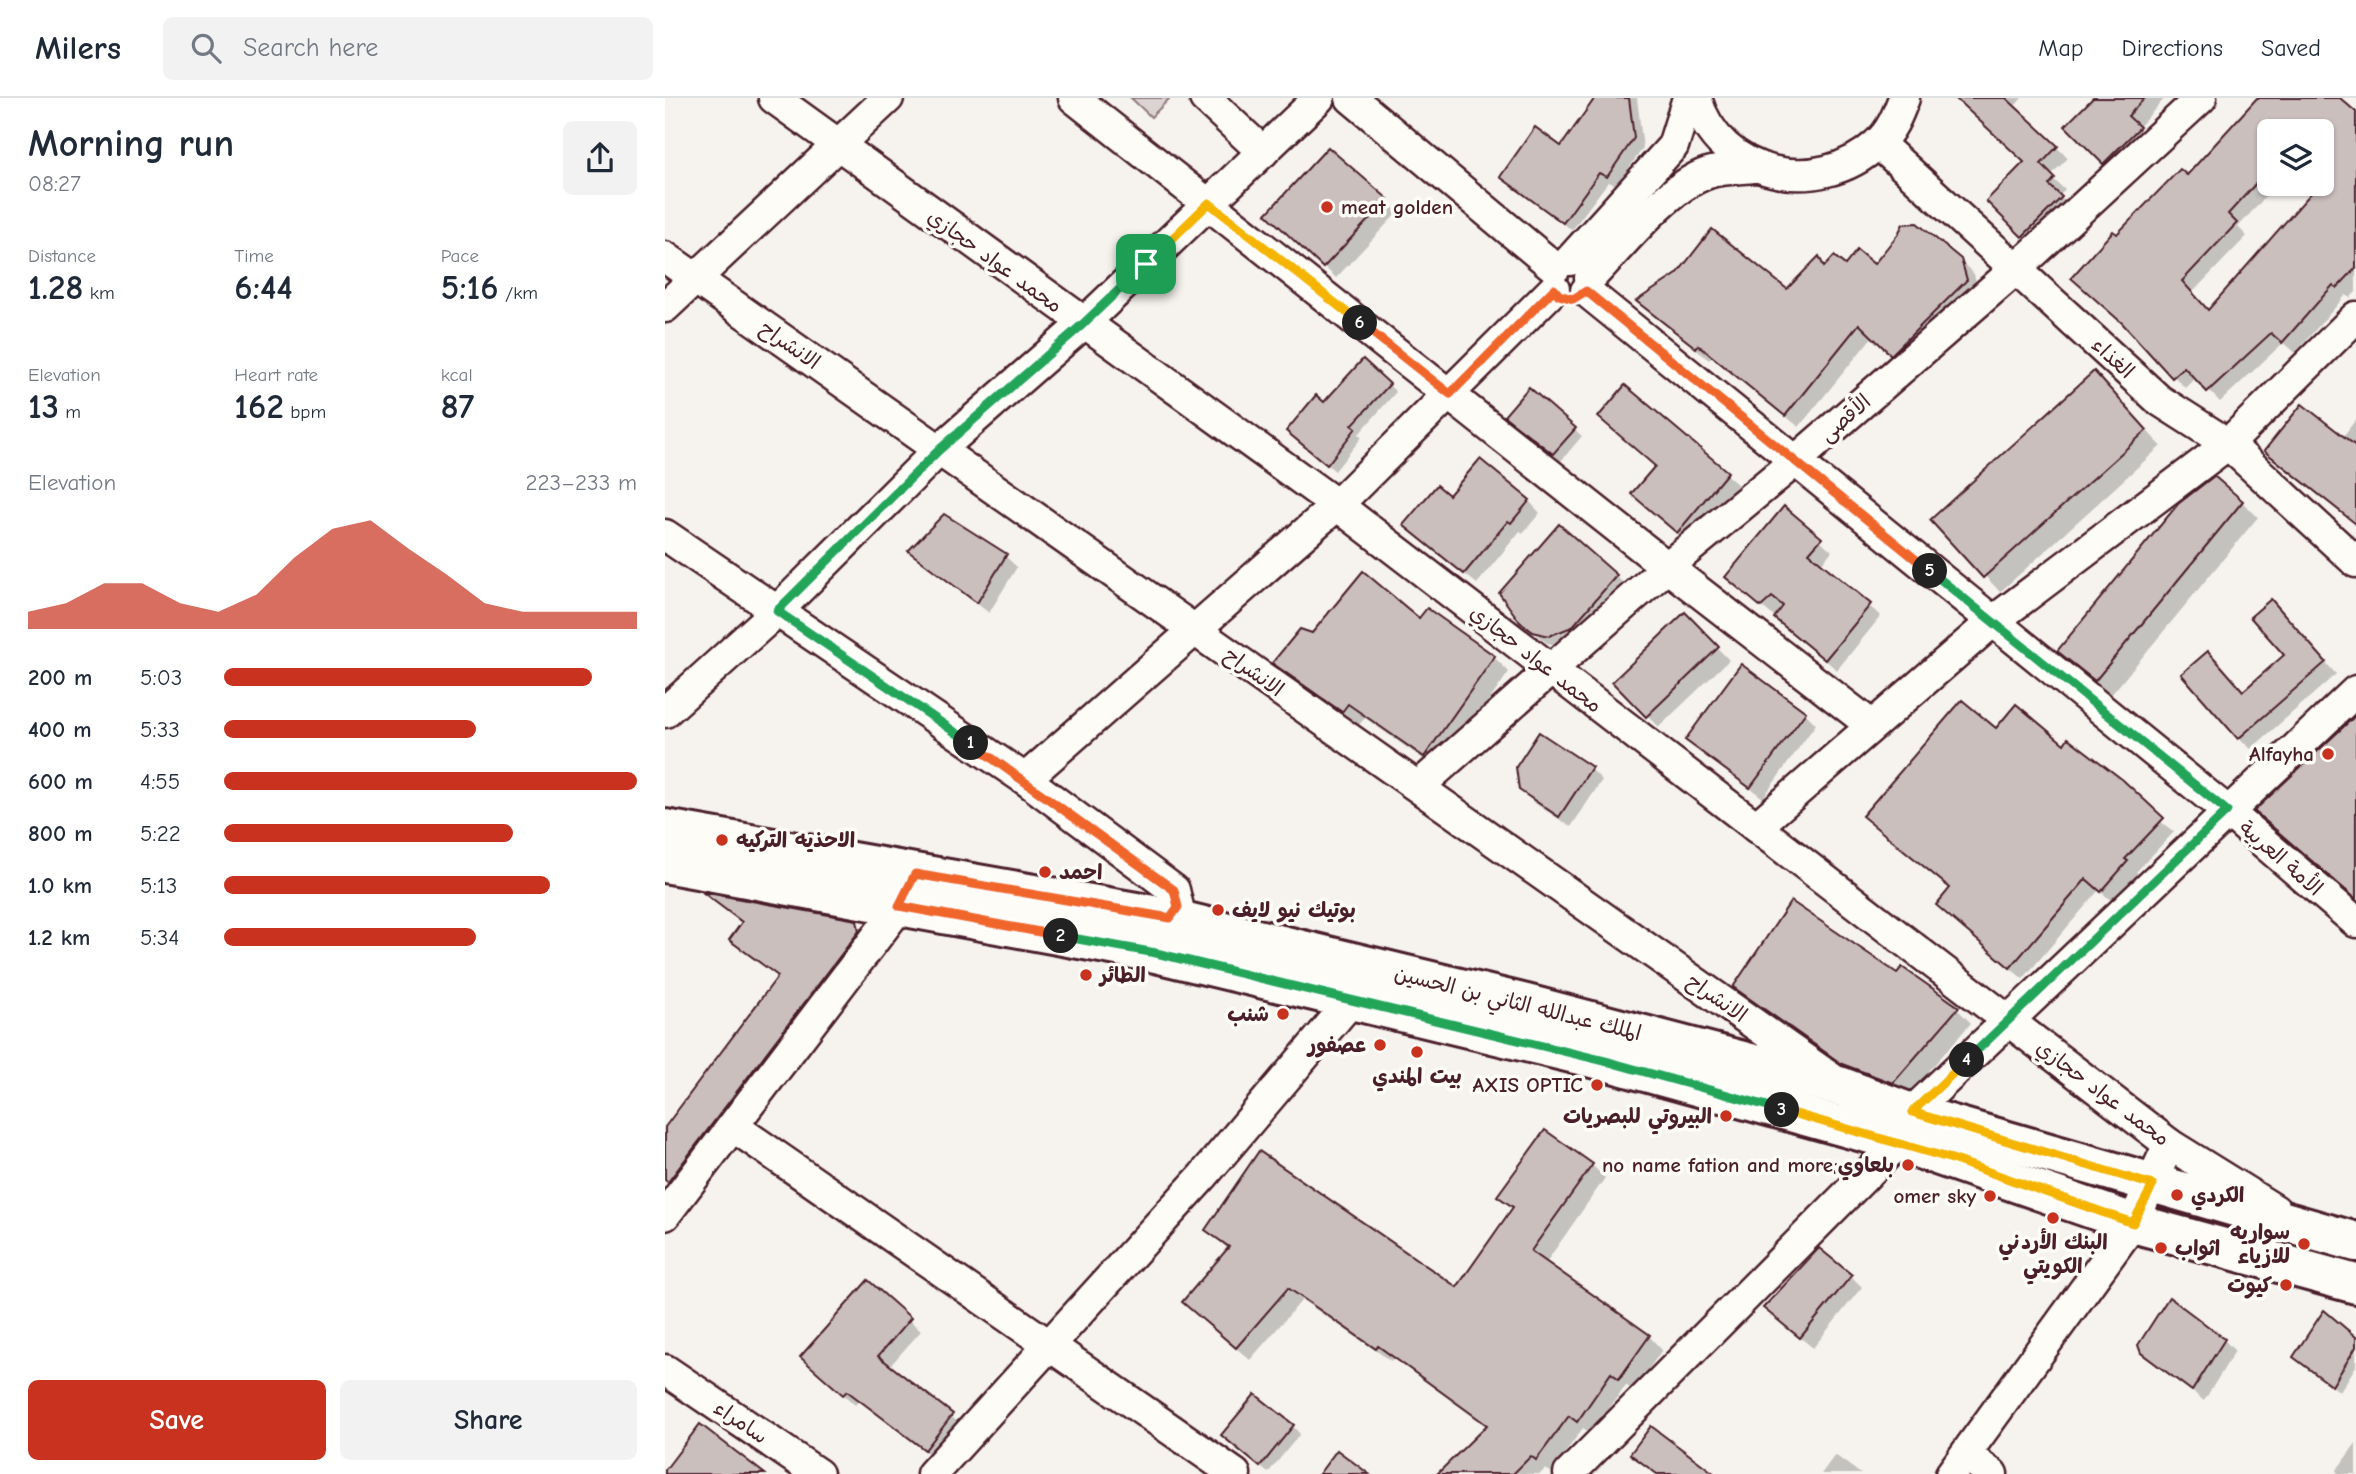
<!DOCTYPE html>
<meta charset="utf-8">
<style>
body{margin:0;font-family:"Comic Neue","Playpen Sans Arabic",sans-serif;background:#f2f2f3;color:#1f2937;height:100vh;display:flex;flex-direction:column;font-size:26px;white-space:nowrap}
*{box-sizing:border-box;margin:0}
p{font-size:23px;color:#747a83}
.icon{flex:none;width:38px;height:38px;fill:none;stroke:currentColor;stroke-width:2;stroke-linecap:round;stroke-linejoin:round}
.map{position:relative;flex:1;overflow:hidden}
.details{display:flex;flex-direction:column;background:#fff;width:665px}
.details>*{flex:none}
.controls{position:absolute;left:1592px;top:21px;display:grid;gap:14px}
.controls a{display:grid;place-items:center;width:77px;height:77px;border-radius:10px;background:#fff;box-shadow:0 2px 5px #0004;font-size:35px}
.pin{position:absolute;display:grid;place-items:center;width:60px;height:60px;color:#fff;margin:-30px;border-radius:14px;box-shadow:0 4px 10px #0006}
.km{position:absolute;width:35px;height:35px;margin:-18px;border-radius:50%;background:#222;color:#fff;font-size:19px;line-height:35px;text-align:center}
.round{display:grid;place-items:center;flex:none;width:74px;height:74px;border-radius:10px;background:#f2f2f3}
.headline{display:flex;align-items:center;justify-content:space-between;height:119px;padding:0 28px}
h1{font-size:38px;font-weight:800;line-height:52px}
.stats{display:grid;grid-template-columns:repeat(3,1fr);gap:10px;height:119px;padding:7px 28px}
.stats div{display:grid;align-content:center}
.stats b{font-size:35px;font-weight:800}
.stats small{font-size:19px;font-weight:400}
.stats p{font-size:19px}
.chart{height:196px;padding:14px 28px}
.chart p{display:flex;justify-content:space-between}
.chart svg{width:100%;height:126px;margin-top:7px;fill:#c8321e;opacity:.7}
.cta{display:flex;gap:14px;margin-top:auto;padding:14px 28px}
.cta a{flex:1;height:80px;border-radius:10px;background:#c8321e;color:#fff;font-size:28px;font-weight:800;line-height:80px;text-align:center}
.cta a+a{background:#f2f2f3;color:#1f2937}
ul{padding:0 28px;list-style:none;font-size:23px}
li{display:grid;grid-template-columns:112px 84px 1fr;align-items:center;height:52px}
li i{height:18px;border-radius:9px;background:#c8321e}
header{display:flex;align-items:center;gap:42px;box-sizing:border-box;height:98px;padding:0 35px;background:#fff;border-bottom:2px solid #e0e1e3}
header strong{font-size:33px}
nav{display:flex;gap:38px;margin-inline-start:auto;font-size:24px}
.search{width:490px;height:63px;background:#f2f2f3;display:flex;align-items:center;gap:18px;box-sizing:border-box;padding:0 24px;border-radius:10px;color:#747a83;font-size:26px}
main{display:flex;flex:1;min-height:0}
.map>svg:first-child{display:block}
.green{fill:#dcd4d2;stroke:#937a7e;stroke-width:2}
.shadow{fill:#0003;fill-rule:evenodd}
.building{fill:#cbbfbe;stroke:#4a1f2b;stroke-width:2;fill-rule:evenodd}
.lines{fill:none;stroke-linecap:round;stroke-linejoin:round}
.minor-casing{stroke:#4a1f2b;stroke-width:35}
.major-casing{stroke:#4a1f2b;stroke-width:44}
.minor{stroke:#fdfcf7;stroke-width:30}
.major{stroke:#fdfcf7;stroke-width:38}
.split-1-casing{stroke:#fff;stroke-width:14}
.split-2-casing{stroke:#fff;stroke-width:14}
.split-3-casing{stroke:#fff;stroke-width:14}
.split-4-casing{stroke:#fff;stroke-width:14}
.split-5-casing{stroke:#fff;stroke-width:14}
.split-6-casing{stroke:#fff;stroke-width:14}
.split-7-casing{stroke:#fff;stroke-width:14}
.split-1{stroke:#22a559;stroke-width:9}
.split-2{stroke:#f0652b;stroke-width:9}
.split-3{stroke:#22a559;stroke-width:9}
.split-4{stroke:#f5b400;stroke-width:9}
.split-5{stroke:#22a559;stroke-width:9}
.split-6{stroke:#f0652b;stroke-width:9}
.split-7{stroke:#f5b400;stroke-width:9}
.poi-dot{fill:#c8321e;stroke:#fdfcf7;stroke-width:2.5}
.labels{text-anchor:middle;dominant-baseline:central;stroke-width:7;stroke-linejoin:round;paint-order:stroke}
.poi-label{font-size:21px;font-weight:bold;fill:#4a1f2b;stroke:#fdfcf7;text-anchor:end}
.street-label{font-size:21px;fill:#4a1f2b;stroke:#fdfcf7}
</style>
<header>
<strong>Milers</strong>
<div class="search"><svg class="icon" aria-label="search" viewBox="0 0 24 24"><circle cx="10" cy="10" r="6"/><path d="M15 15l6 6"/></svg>Search here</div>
<nav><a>Map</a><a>Directions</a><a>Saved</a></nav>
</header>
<main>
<section class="details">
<div class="headline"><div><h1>Morning run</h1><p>08:27</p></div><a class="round"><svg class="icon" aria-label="share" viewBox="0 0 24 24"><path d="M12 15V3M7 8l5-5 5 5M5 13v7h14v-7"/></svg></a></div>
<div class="stats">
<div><p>Distance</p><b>1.28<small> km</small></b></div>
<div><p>Time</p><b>6:44</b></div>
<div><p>Pace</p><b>5:16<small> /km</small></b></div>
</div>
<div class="stats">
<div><p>Elevation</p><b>13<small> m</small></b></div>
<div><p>Heart rate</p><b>162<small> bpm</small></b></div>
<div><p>kcal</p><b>87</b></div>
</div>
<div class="chart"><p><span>Elevation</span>223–233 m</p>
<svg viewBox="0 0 160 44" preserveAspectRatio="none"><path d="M0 44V38L10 35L20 28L30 28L40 35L50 38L60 32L70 19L80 9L90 6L100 16L110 25L120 35L130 38L140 38L150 38L160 38V44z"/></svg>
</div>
<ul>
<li><b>200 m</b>5:03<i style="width:89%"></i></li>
<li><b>400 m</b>5:33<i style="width:61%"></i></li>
<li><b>600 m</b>4:55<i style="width:100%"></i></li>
<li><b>800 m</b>5:22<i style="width:70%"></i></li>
<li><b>1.0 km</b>5:13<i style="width:79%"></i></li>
<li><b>1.2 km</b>5:34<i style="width:61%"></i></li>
</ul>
<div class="cta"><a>Save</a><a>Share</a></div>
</section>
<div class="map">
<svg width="1691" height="1376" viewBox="0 0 1691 1376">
<rect width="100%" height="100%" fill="#f6f3ef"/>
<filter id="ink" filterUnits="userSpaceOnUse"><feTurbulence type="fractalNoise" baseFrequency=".0143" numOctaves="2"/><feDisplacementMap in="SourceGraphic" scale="14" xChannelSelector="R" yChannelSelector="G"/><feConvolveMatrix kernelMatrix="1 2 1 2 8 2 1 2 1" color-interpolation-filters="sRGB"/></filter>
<g filter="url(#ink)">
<polygon class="green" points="466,0 505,0 486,19"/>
<g class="shadow">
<polygon points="932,0 972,0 978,50 952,87 943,84 907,132 837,78 896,50"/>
<polygon points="1311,0 1357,0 1349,9 1403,60 1385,78 1400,92 1394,98 1407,111 1369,149 1323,103 1361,64"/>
<polygon points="1431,0 1500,0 1473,30 1484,41 1450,75 1403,28"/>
<path d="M1604 0H1673L1691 17V194L1685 200 1681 197 1630 255 1618 245 1555 304 1531 279 1520 290 1465 231 1453 139 1522 80ZM1605 33H1657L1666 74 1544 214 1527 195 1582 138 1573 129 1612 86H1605Z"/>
<polygon points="663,51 733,114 671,180 604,116"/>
<polygon points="1234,137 1295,162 1309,176 1314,196 1240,269 1208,238 1134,329 1047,259 1044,262 974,203 1122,193 1154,160 1162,169 1209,168"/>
<polygon points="724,287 731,294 694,336 697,339 670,373 631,341 659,307"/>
<polygon points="960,289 1073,387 1024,445 968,396 992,369"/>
<polygon points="864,291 917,338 896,363 849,325"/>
<polygon points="1444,291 1496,348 1335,494 1268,422"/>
<polygon points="1691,321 1691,426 1601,353 1677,340"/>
<polygon points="784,399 864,403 875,415 858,435 855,433 812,486 740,427"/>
<polygon points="1577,404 1593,419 1446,597 1395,553"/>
<polygon points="894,428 963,489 897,548 882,545 856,523"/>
<polygon points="1155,442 1167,453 1155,467 1216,518 1172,572 1062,479"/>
<polygon points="245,453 340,458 352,469 324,515"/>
<polygon points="1617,515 1671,576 1586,651 1574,640 1579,595 1622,558"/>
<polygon points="1020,516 1064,562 994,629 950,584"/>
<polygon points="755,523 829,559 844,574 775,673 700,620 693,628 625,580 609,565 647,537"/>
<polygon points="1140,615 1151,626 1098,700 1022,642"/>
<polygon points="1691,620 1691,803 1592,714"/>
<polygon points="875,637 926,671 937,682 906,729 868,704 856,692"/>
<polygon points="1399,648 1509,734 1471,774 1474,776 1449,805 1434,792 1358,881 1285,819 1287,791 1199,718"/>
<polygon points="42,797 192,825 208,841 19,1098 0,1084 0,1032 114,880 66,841 77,826"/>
<polygon points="1233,877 1292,911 1306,925 1242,998 1193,980 1084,903 1070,889"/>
<polygon points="927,1067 940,1080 880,1166 984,1238 997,1252 968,1293 961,1287 926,1336 918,1330 886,1374 880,1371 875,1376 775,1376 822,1329 728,1260 726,1263 637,1202 585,1262 533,1217 564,1152 542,1132 792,1191 848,1112 835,1098"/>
<polygon points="1186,1178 1197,1189 1148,1250 1112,1221"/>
<polygon points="203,1184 256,1233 224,1269 298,1328 272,1362 194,1303 190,1307 149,1270"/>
<polygon points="1691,1241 1691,1268 1675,1294 1630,1259"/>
<polygon points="1559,1242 1570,1253 1539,1303 1485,1259"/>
<polygon points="628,1328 635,1336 603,1375 565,1344"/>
<polygon points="1691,1345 1691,1376 1674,1376 1671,1373"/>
<polygon points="1170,1357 1196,1376 1156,1376"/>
</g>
<g class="building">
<polygon points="930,0 964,0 969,40 942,79 934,75 898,125 835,79 870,29 896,48"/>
<polygon points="1290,0 1341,0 1393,48 1376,66 1390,80 1384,87 1397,99 1357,139 1321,103 1359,64"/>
<polygon points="1428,0 1480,0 1463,18 1475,29 1438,66 1400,28"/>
<path d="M1592 0H1675L1691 14V170L1672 190 1668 187 1617 245 1606 235 1542 294 1519 269 1507 280 1457 225 1406 180 1448 133 1452 136 1515 71 1522 77ZM1605 33H1657V67L1664 74 1657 86H1654L1543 212 1517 183 1572 125 1563 116 1605 70Z"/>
<polygon points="663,49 723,101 658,170 601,116"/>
<polygon points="1252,125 1296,161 1302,182 1226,257 1194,226 1120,318 1033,247 1031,250 971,203 1012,176 1047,131 1122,191 1154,158 1159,169 1169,158 1180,167 1192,152 1209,166 1233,136 1238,126"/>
<polygon points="698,261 725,286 687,327 691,330 662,367 621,333 651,297 659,304"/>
<polygon points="1429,273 1482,332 1318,480 1265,422"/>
<polygon points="960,287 1063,374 1012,435 966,396 990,368 933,319"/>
<polygon points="864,289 911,330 888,356 839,318"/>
<polygon points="1637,306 1691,348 1691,426 1599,353"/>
<polygon points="815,361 865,402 846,425 843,423 799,476 738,427 772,387 784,397"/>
<polygon points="1549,378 1578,403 1430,583 1392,553 1513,406"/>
<polygon points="1119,408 1157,440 1144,455 1206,506 1160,562 1109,520 1118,508 1107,499 1096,509 1060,479"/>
<polygon points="279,416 342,456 312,505 243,453"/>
<polygon points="894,426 952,477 907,529 884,538 868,534 855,524 834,495"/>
<polygon points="698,473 754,520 762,510 830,558 759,659 683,606 677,614 607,565 635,531 647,535"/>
<polygon points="1606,501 1661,564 1573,641 1516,576 1543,553 1578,593 1619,557 1585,519"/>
<polygon points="1020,514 1054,549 981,619 947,584"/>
<polygon points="1076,566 1141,614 1085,690 1020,642"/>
<polygon points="1297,602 1331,630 1351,606 1399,646 1403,640 1458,682 1499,720 1460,761 1463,763 1436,794 1421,781 1345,870 1271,807 1285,790 1197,718"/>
<polygon points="1691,617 1691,801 1589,713"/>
<polygon points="874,634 927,669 894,719 854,692 851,669"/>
<polygon points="37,794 192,822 194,833 3,1084 0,1082 0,1029 113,878 64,842 77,824"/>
<polygon points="1126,803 1232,875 1237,869 1294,909 1228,985 1177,966 1068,889"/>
<polygon points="880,1032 928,1066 866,1153 985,1237 954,1281 946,1275 912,1324 904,1318 871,1362 866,1358 848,1376 772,1376 822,1327 713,1248 711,1251 623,1190 571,1250 517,1204 564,1149 540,1132 594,1053 792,1189 848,1109 832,1098"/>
<polygon points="1154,1150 1187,1177 1135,1240 1098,1210"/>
<polygon points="203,1182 246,1220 213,1258 288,1316 260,1352 182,1293 178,1297 135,1259"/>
<polygon points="1504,1199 1560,1241 1527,1293 1476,1255 1473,1247"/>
<polygon points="1659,1212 1691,1239 1691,1249 1667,1288 1628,1259"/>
<polygon points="590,1296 629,1327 595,1369 556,1337"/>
<polygon points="35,1326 100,1376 0,1376 0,1372"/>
<polygon points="986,1328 1050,1376 992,1376 965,1356"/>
<polygon points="672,1352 704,1376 654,1376"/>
</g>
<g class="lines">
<g class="minor-casing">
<g id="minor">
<polyline points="109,0 672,407 1504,1046 1610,1112"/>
<polyline points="409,0 1002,469 1206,627"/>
<polyline points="540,0 598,54"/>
<polyline points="686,0 890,170"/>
<path d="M1031 0C1054 80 1153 100 1212 46 1226 34 1233 16 1239 0"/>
<polyline points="1213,45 1494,302 1563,346 1691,464"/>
<polyline points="0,159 1166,980"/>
<polyline points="905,162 1008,48 1023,0"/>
<path d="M925 180C955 149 1003 88 1043 75 1057 70 1076 71 1091 69"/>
<polyline points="921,193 1562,713 1691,824"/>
<polyline points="0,209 223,0"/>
<polyline points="0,437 360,681 509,792 513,809 505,820"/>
<polyline points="0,614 112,513 274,352 418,226 654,0"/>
<polyline points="360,681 672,407 889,191"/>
<polyline points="754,688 1002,469 1129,364 1351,171 1536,0"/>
<polyline points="1091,729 1327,524 1563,346 1691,219"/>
<polyline points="1246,1015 1691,593"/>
<polyline points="69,1029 570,1376"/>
<polyline points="0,1117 235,808 242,792"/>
<polyline points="0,1272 153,1376"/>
<polyline points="1301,1357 1327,1376"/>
<polyline points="267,1376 538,1078 686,903"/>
<polyline points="904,1376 1234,1044"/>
<polyline points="1286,1376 1468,1125 1504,1046"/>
</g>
</g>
<g class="major-casing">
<g id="major">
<polyline points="0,731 505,820 861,906 1177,989 1246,1015 1691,1144"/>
<polyline points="0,765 491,855 944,964 1234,1044 1468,1125 1691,1186"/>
</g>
</g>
<use href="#minor" class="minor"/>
<use href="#major" class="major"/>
</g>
</g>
<g class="lines" filter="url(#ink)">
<g class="split-1-casing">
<polyline id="split-1" points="306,645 112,513 274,352 418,226 481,166"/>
</g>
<g class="split-2-casing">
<polyline id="split-2" points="306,645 509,792 513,809 505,820 250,776 234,808 396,838"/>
</g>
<g class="split-3-casing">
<polyline id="split-3" points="396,838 491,855 944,964 1117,1012"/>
</g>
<g class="split-4-casing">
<polyline id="split-4" points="1117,1012 1287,1061 1468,1125 1488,1087 1247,1014 1302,962"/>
</g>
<g class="split-5-casing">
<polyline id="split-5" points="1265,473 1562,713 1302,962"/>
</g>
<g class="split-6-casing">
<polyline id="split-6" points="695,225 785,296 889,191 894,197 908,201 921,193 1265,473"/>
</g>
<g class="split-7-casing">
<polyline id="split-7" points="481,166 544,105 695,225"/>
</g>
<use href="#split-1" class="split-1"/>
<use href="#split-2" class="split-2"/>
<use href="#split-3" class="split-3"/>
<use href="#split-4" class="split-4"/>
<use href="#split-5" class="split-5"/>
<use href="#split-6" class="split-6"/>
<use href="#split-7" class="split-7"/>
</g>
<g class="poi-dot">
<circle cx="662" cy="109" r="7"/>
<circle cx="1663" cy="656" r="7"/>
<circle cx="57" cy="742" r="7"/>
<circle cx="380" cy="774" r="7"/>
<circle cx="553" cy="812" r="7"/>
<circle cx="421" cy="877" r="7"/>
<circle cx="618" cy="916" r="7"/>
<circle cx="715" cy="947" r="7"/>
<circle cx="752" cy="954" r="7"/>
<circle cx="932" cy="987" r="7"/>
<circle cx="1061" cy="1018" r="7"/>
<circle cx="1243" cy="1067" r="7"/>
<circle cx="1512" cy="1097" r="7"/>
<circle cx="1325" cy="1098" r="7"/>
<circle cx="1388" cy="1120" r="7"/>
<circle cx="1639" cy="1146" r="7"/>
<circle cx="1496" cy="1150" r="7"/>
<circle cx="1621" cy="1187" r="7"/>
</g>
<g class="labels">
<g class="poi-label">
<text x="676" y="109" text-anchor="start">meat golden</text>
<text x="1649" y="656">Alfayha</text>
<text x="71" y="742" text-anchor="start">الاحذيه التركيه</text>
<text x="394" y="774" text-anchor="start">احمد</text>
<text x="567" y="812" text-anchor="start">بوتيك نيو لايف</text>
<text x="435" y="877" text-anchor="start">الطائر</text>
<text x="604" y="916">شنب</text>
<text x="701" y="947">عصفور</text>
<text x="752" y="978" text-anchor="middle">بيت المندي</text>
<text x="918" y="987">AXIS OPTIC</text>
<text x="1047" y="1018">البيروتي للبصريات</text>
<text x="1229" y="1067">no name fation and more;بلعاوي</text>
<text x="1526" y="1097" text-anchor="start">الكردي</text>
<text x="1311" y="1098">omer sky</text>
<text x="1625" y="1134">سواريه<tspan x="1625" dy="24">للازياء</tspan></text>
<text x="1388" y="1144" text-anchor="middle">البنك الأردني<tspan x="1388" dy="24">الكويتي</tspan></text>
<text x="1510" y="1150" text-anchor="start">اثواب</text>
<text x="1607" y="1187">كيوت</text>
</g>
<g class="street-label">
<text transform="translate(330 163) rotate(36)">محمد عواد حجازي</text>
<text transform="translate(125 247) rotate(35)">الانشراح</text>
<text transform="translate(1448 260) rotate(43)">الغذاء</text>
<text transform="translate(1180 320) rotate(-41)">الأقصى</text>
<text transform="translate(871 561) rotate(38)">محمد عواد حجازي</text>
<text transform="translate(589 574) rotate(36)">الانشراح</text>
<text transform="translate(1616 760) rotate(41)">الأمة العربية</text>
<text transform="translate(1052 900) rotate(35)">الانشراح</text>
<text transform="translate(853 905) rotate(14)">الملك عبدالله الثاني بن الحسين</text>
<text transform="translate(1438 995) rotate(37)">محمد عواد حجازي</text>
<text transform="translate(76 1324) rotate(34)">سامراء</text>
</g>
</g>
</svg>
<div class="controls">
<a><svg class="icon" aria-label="layers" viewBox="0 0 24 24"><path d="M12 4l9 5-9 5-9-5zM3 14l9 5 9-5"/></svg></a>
</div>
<div class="pin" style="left:481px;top:166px;background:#1e9e55"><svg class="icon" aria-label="arrive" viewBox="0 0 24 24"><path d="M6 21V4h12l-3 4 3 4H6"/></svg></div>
<b class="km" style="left:306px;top:645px">1</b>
<b class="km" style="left:396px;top:838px">2</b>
<b class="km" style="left:1117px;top:1012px">3</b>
<b class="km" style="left:1302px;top:962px">4</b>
<b class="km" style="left:1265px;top:473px">5</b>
<b class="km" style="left:695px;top:225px">6</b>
</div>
</main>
